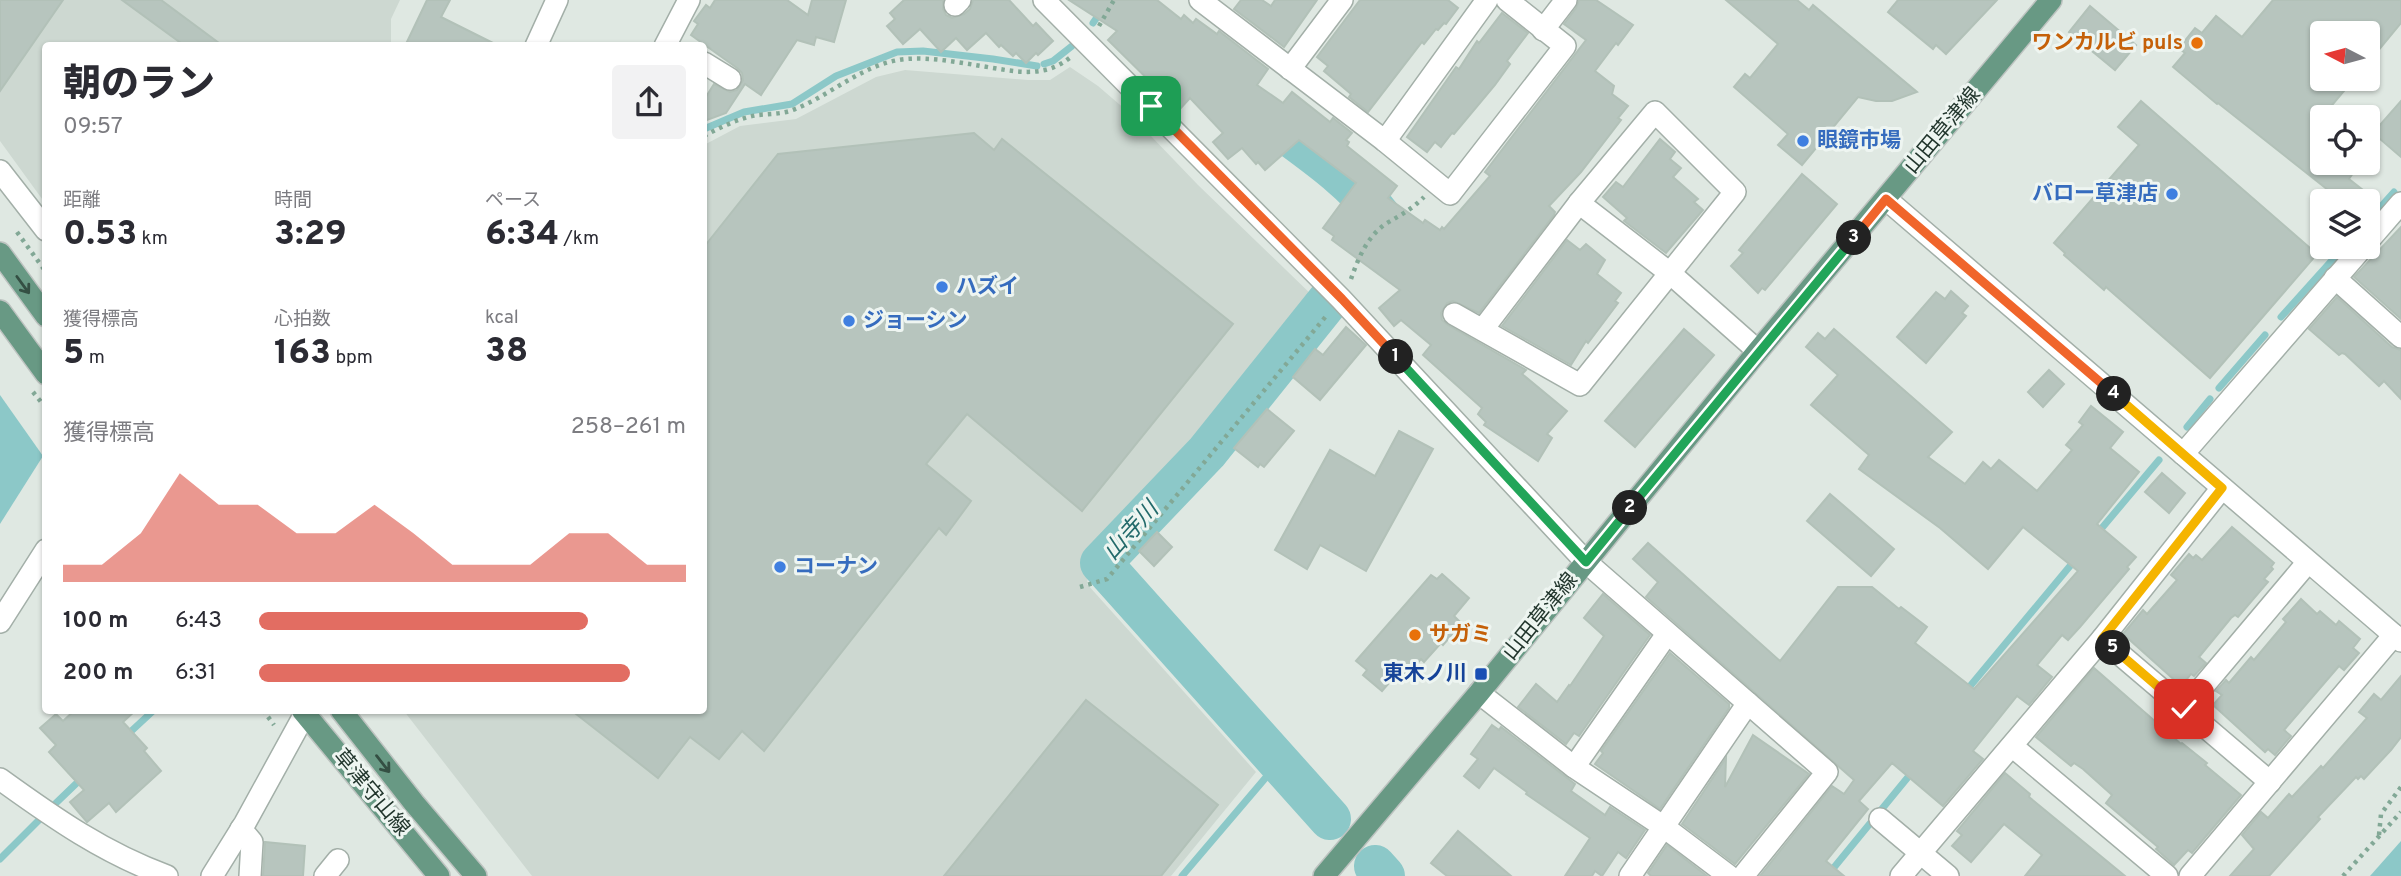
<!DOCTYPE html>
<html lang="ja">
<meta charset="utf-8">
<style>
body{margin:0;font-family:Overpass,"Noto Sans JP",sans-serif;background:#f2f2f3;color:#2b2b33;height:100vh;display:flex;flex-direction:column;font-size:26px;white-space:nowrap}
*{box-sizing:border-box;margin:0}
p{font-size:23px;color:#7c7c81}
.icon{flex:none;width:38px;height:38px;fill:none;stroke:currentColor;stroke-width:2;stroke-linecap:round;stroke-linejoin:round}
.map{position:relative;flex:1;overflow:hidden}
.details{position:absolute;left:42px;top:42px;width:665px;height:672px;display:flex;flex-direction:column;background:#fff;border-radius:7px;box-shadow:0 2px 5px #0004}
.details>*{flex:none}
.needle{width:46px;rotate:276deg}
.tools{position:absolute;left:2310px;top:21px;display:grid;gap:14px}
.tools a{display:grid;place-items:center;width:70px;height:70px;border-radius:7px;background:#fff;box-shadow:0 2px 5px #0004;font-size:35px}
.pin{position:absolute;display:grid;place-items:center;width:60px;height:60px;color:#fff;margin:-30px;border-radius:14px;box-shadow:0 4px 10px #0006}
.km{position:absolute;width:35px;height:35px;margin:-18px;border-radius:50%;background:#222;color:#fff;font-size:19px;line-height:35px;text-align:center}
.round{display:grid;place-items:center;flex:none;width:74px;height:74px;border-radius:7px;background:#f2f2f3}
.head{display:flex;align-items:center;justify-content:space-between;height:119px;padding:0 21px}
h1{font-size:38px;font-weight:800;line-height:52px}
.metrics{display:grid;grid-template-columns:repeat(3,1fr);gap:10px;height:119px;padding:7px 21px}
.metrics div{display:grid;align-content:center}
.metrics b{font-size:35px;font-weight:800}
.metrics small{font-size:19px;font-weight:400}
.metrics p{font-size:19px}
.chart{height:196px;padding:14px 21px}
.chart p{display:flex;justify-content:space-between}
.chart svg{width:100%;height:126px;margin-top:7px;fill:#e26d62;opacity:.7}
ul{padding:0 21px;list-style:none;font-size:23px}
li{display:grid;grid-template-columns:112px 84px 1fr;align-items:center;height:52px}
li i{height:18px;border-radius:9px;background:#e26d62}
.map>svg:first-child{display:block}
.built{fill:#cdd8d1}
.water{fill:#8cc8c8}
.lines{fill:none;stroke-linecap:round;stroke-linejoin:round}
.stream{stroke:#8cc8c8;stroke-width:7}
.river{stroke:#8cc8c8;stroke-width:42}
.building{fill:#b7c5be;stroke:#b2c1b8;stroke-width:2}
.minor-casing{stroke:#a3afa8;stroke-width:24}
.major-casing{stroke:#bdc3c0;stroke-width:24}
.path{stroke:#82a896;stroke-width:4.5;stroke-dasharray:3.5 5;stroke-linecap:butt}
.minor{stroke:#fff;stroke-width:21}
.major{stroke:#689984;stroke-width:21}
.oneway{stroke:#344f43}
.split-1-casing{stroke:#fff;stroke-width:14}
.split-2-casing{stroke:#fff;stroke-width:14}
.split-3-casing{stroke:#fff;stroke-width:14}
.split-4-casing{stroke:#fff;stroke-width:14}
.split-5-casing{stroke:#fff;stroke-width:14}
.split-6-casing{stroke:#fff;stroke-width:14}
.split-1{stroke:#f0652b;stroke-width:9}
.split-2{stroke:#22a559;stroke-width:9}
.split-3{stroke:#22a559;stroke-width:9}
.split-4{stroke:#f0652b;stroke-width:9}
.split-5{stroke:#f5b400;stroke-width:9}
.split-6{stroke:#f5b400;stroke-width:9}
.food-dot{fill:#e8710a;stroke:#eef5f1;stroke-width:2.5}
.shop-dot{fill:#3f7fe0;stroke:#eef5f1;stroke-width:2.5}
.transit-dot{fill:#1a4fb4;stroke:#eef5f1;stroke-width:2.5}
.labels{text-anchor:middle;dominant-baseline:central;stroke-width:6;stroke-linejoin:round;paint-order:stroke}
.food-label{font-size:21px;font-weight:bold;fill:#c56008;stroke:#eef5f1;text-anchor:end}
.street-label{font-size:21px;fill:#22362d;stroke:#eef5f1}
.shop-label{font-size:21px;font-weight:bold;fill:#366cbe;stroke:#eef5f1;text-anchor:start}
.transit-label{font-size:21px;font-weight:bold;fill:#164399;stroke:#eef5f1;text-anchor:end}
.water-label{font-size:23px;font-style:italic;fill:#236a6b;stroke:#eef5f1}
</style>
<div class="map">
<svg width="2401" height="876" viewBox="0 0 2401 876">
<rect width="100%" height="100%" fill="#dfe8e2"/>
<g class="built">
<polygon points="0,0 400,0 391,19 391,45 46,46 45,203 0,141"/>
<polygon points="1070,67 1098,86 1126,110 1198,185 1317,300 1193,450 1089,567 1087,584 1256,772 1171,876 532,876 404,711 704,710 704,145 740,126 796,119 876,77 905,70 1028,80 1050,80"/>
</g>
<g class="water">
<polygon points="0,395 43,456 0,524"/>
<polygon points="2401,841 2401,876 2370,876"/>
</g>
<g class="lines">
<g class="stream">
<polyline points="1093,23 1109,0"/>
<polyline points="1044,64 1053,61 1072,46"/>
<polyline points="704,129 744,112 792,104 836,76 897,52 923,51 993,59 1037,66"/>
<polyline points="2368,221 2394,192"/>
<polyline points="2281,317 2344,247"/>
<polyline points="2219,388 2265,335"/>
<polyline points="2187,427 2210,399"/>
<polyline points="2096,535 2159,460"/>
<polyline points="1966,691 2075,560"/>
<polyline points="126,736 154,710"/>
<polyline points="56,803 82,778"/>
<polyline points="0,859 40,819"/>
<polyline points="1182,876 1279,762"/>
<polyline points="1827,876 1913,771"/>
</g>
<g class="river">
<path d="M1252 108C1298 143 1349 174 1383 220"/>
<polyline points="1328,301 1207,452 1101,563 1330,819"/>
<polyline points="1375,866 1384,876"/>
</g>
</g>
<g class="building">
<polygon points="0,0 63,0 0,91"/>
<polygon points="122,0 161,0 223,46 185,46"/>
<polygon points="427,0 450,0 441,17 499,46 405,46"/>
<polygon points="715,0 787,0 808,15 812,0 846,0 834,42 816,37 814,45 797,40 761,95 745,84 726,113 704,121 704,100 714,84 730,92 737,90 743,80 742,73 737,68 691,35 698,24 694,21 706,5 710,8"/>
<polygon points="904,0 943,0 943,9 946,15 952,18 964,14 970,9 973,0 1009,0 1033,26 1036,23 1053,41 1038,55 1036,53 1026,63 1016,53 1013,56 1001,45 999,47 986,33 967,50 956,38 941,52 920,29 903,44 887,26 895,19 890,13"/>
<polygon points="1069,0 1157,0 1181,19 1184,15 1193,23 1196,19 1217,34 1219,31 1268,69 1257,85 1283,103 1292,92 1330,122 1333,118 1352,133 1346,140 1349,142 1347,146 1397,186 1388,198 1423,223 1425,220 1440,230 1442,227 1444,229 1490,176 1485,172 1586,40 1564,24 1576,8 1579,0 1596,0 1633,25 1618,45 1616,43 1595,71 1614,86 1612,94 1628,106 1618,118 1621,120 1581,172 1549,206 1555,212 1554,215 1479,313 1453,301 1447,303 1441,313 1442,320 1448,325 1526,370 1522,374 1567,411 1547,434 1552,438 1538,461 1484,425 1486,422 1478,414 1482,408 1423,355 1431,345 1401,320 1394,326 1379,308 1400,290 1332,240 1334,236 1323,228 1356,183 1299,140 1265,170 1258,162 1256,164 1242,148 1228,159 1213,142 1223,133 1190,98 1179,110 1108,40 1117,31"/>
<polygon points="1241,0 1262,0 1271,6 1275,0 1317,0 1284,47 1234,9"/>
<polygon points="1360,0 1448,0 1458,8 1446,24 1444,23 1438,30 1436,29 1424,44 1422,42 1368,112 1349,97 1351,94 1324,71 1328,66 1317,57"/>
<polygon points="1726,0 1797,0 1809,10 1813,5 1917,92 1892,101 1876,101 1858,97 1802,165 1778,145 1788,134 1734,87 1745,74 1750,78 1778,44"/>
<polygon points="1898,0 1997,0 1946,54 1936,45 1933,49 1888,12"/>
<polygon points="2273,0 2401,0 2401,23 2368,63 2368,33 2322,33 2322,79 2354,79 2322,117 2322,163 2340,163 2353,173 2349,179 2377,201 2342,201 2218,103 2217,104 2173,67 2185,53 2179,48 2195,28 2202,33 2216,16 2242,37"/>
<polygon points="2090,6 2136,45 2115,70 2069,32"/>
<polygon points="1502,13 1528,33 1507,61 1510,64 1495,85 1454,134 1452,133 1441,147 1435,142 1427,152 1407,137 1456,67 1459,69 1477,41 1479,43"/>
<polygon points="2141,101 2317,254 2210,378 2106,287 2104,290 2064,255 2065,253 2054,243 2139,145 2118,127"/>
<polygon points="2401,101 2401,157 2373,133"/>
<polygon points="974,133 994,150 1002,139 1233,324 1082,511 967,414 926,464 971,501 946,535 939,528 764,751 742,731 719,759 690,737 658,778 571,710 704,710 704,247 778,154"/>
<polygon points="1660,139 1675,152 1670,159 1681,168 1673,177 1698,199 1694,202 1703,210 1666,253 1624,221 1627,218 1603,197 1616,182 1623,187"/>
<polygon points="1802,174 1837,204 1765,290 1762,288 1758,293 1731,266 1743,253 1739,250"/>
<polygon points="2401,227 2401,319 2354,277"/>
<polygon points="1567,240 1580,250 1586,244 1605,260 1597,274 1621,293 1615,301 1618,303 1588,343 1586,341 1571,365 1502,326"/>
<polygon points="1951,291 1968,306 1962,313 1966,316 1926,363 1897,337 1936,292 1945,299"/>
<polygon points="2337,297 2392,347 2401,350 2401,399 2384,381 2379,386 2345,354 2342,353 2339,355 2309,329"/>
<polygon points="1346,327 1366,345 1320,400 1293,377 1315,349 1323,355"/>
<polygon points="1684,329 1714,355 1635,447 1605,421"/>
<polygon points="1834,329 1952,432 1928,457 1965,484 1983,462 1991,469 1999,460 2037,491 2072,450 2066,445 2083,425 2079,422 2091,406 2123,432 2110,448 2139,472 2097,524 2136,557 2127,567 2129,569 2080,627 2068,640 2062,635 2037,665 2052,677 2029,705 2017,696 1973,751 1983,759 1943,806 1892,763 1859,801 1868,809 1826,861 1844,876 1760,876 1832,786 1844,794 1854,780 1646,597 1658,582 1633,559 1648,543 1780,661 1838,587 1872,587 1899,609 1901,607 1927,627 1915,643 1974,689 2078,571 2023,527 1988,569 1940,528 1859,469 1869,455 1811,405 1838,375 1806,347 1818,333 1825,339"/>
<polygon points="2049,370 2064,384 2043,407 2028,392"/>
<polygon points="1267,409 1294,431 1264,467 1260,464 1258,467 1234,448"/>
<polygon points="1399,431 1433,449 1366,571 1320,545 1307,569 1275,550 1330,450 1375,476"/>
<polygon points="2162,473 2185,493 2169,513 2145,492"/>
<polygon points="1830,494 1894,549 1871,576 1807,521"/>
<polygon points="2232,527 2274,563 2271,567 2273,569 2264,579 2268,582 2238,617 2235,615 2231,618 2199,657 2206,663 2194,676 2191,674 2183,684 2181,682 2179,684 2123,634 2143,610 2147,614 2177,580 2171,575 2189,554 2193,558 2196,555 2202,560"/>
<polygon points="1157,532 1172,547 1154,566 1139,551"/>
<polygon points="1442,574 1469,598 1454,616 1459,621 1455,624 1459,627 1443,645 1441,643 1424,662 1421,659 1402,681 1395,676 1382,691 1363,675 1367,670 1356,661 1431,575 1437,579"/>
<polygon points="1603,594 1650,635 1579,736 1574,733 1566,744 1518,707 1536,684 1557,702 1569,685 1570,686 1604,636 1584,618"/>
<polygon points="2301,599 2317,614 2320,611 2336,625 2339,621 2360,639 2353,648 2359,653 2344,670 2339,666 2284,730 2291,736 2275,755 2268,749 2265,752 2213,705 2222,695 2216,691 2226,680 2229,683 2251,657 2254,660 2286,622 2283,619"/>
<polygon points="1670,653 1729,704 1729,708 1660,809 1595,764 1603,753 1601,751"/>
<polygon points="2094,668 2181,744 2182,743 2207,763 2205,765 2241,795 2192,853 2188,850 2174,865 2156,849 2158,847 2106,803 2112,795 2083,769 2074,763 2071,766 2036,737"/>
<polygon points="2401,676 2401,737 2391,750 2364,779 2361,776 2358,779 2356,777 2318,817 2320,819 2269,876 2230,876 2254,849 2242,835 2261,812 2268,818 2289,794 2292,797 2321,766 2323,768 2367,718 2359,712 2374,694 2381,700"/>
<polygon points="1086,700 1218,805 1161,876 944,876"/>
<polygon points="75,710 136,710 123,722 147,748 144,751 161,771 116,812 109,803 87,822 70,802 84,790 49,752 56,745 40,728 56,714 63,721"/>
<polygon points="1492,725 1499,730 1501,727 1575,784 1571,791 1605,815 1610,807 1645,830 1626,858 1618,852 1602,876 1595,871 1592,876 1565,876 1590,838 1526,794 1527,792 1494,768 1479,788 1464,776 1478,759 1471,754"/>
<polygon points="1753,735 1809,774 1735,864 1682,824 1726,758 1725,787"/>
<polygon points="2005,773 2030,794 2029,797 2125,876 2025,876 2042,855 2004,824 1971,862 1952,846 1962,835 1957,831"/>
<polygon points="1458,831 1511,876 1447,876 1431,863"/>
<polygon points="265,842 305,846 303,876 263,876"/>
<polygon points="1667,845 1707,876 1651,876 1648,873"/>
</g>
<g class="lines">
<g class="minor-casing">
<g id="minor">
<polyline points="1044,0 1341,299 1586,562 1827,772 1743,876"/>
<polyline points="1200,0 1385,141 1487,0"/>
<polyline points="955,5 960,0"/>
<polyline points="1543,30 1566,0"/>
<polyline points="536,46 557,0"/>
<polyline points="665,46 689,0"/>
<polyline points="704,63 730,79"/>
<polyline points="1290,69 1342,0"/>
<polyline points="1385,141 1450,194 1565,46 1507,0"/>
<polyline points="0,171 46,230"/>
<polyline points="1886,199 2401,641"/>
<polyline points="1579,203 1671,274 1758,351"/>
<polyline points="2368,241 2401,203"/>
<polyline points="2335,278 2401,337"/>
<polyline points="1454,314 1580,385 1735,192 1655,112 1579,203 1483,329"/>
<polyline points="2183,454 2363,247"/>
<polyline points="0,622 46,550"/>
<polyline points="2102,639 2270,782"/>
<polyline points="1479,693 1574,767 1664,827 1729,876"/>
<polyline points="2184,709 2308,562"/>
<polyline points="2012,746 2167,876"/>
<polyline points="1574,767 1667,634"/>
<path d="M0 779C54 818 104 853 167 876"/>
<polyline points="1880,819 1948,876"/>
<polyline points="241,829 252,842 250,876"/>
<polyline points="212,876 245,823 307,710"/>
<polyline points="325,876 338,860"/>
<polyline points="1630,876 1748,703"/>
<polyline points="1901,876 2102,639 2222,488"/>
<polyline points="2190,876 2394,635"/>
</g>
</g>
<g class="major-casing">
<g id="major">
<polyline points="0,253 46,316"/>
<polyline points="0,311 46,374"/>
<polyline points="302,710 439,876"/>
<polyline points="341,710 414,803 476,876"/>
<polyline points="1324,876 1479,693 1758,351 2051,0"/>
</g>
</g>
<g class="path">
<polyline points="1099,26 1114,0"/>
<path d="M704 136C721 127 739 118 758 115 769 114 780 114 790 111 830 97 862 63 906 59 930 57 957 62 981 66 1014 71 1044 80 1072 56"/>
<polyline points="17,232 46,272"/>
<path d="M1351 279C1358 259 1367 236 1387 223 1401 215 1412 209 1424 197"/>
<polyline points="33,392 46,408"/>
<polyline points="1080,587 1107,579 1327,315"/>
<polyline points="263,710 274,725"/>
<polyline points="2379,835 2381,814 2401,787"/>
<polyline points="2343,876 2401,812"/>
</g>
<use href="#minor" class="minor"/>
<use href="#major" class="major"/>
</g>
<defs><path id="oneway-shaft" d="M-6 0H5M1.5-3L5.5 0L1.5 3" fill="none" stroke-width="1.6" stroke-linecap="round" stroke-linejoin="round" transform="scale(1.75)"/></defs>
<g class="oneway">
<use href="#oneway-shaft" transform="translate(23 285) rotate(54)"/>
<use href="#oneway-shaft" transform="translate(383 764) rotate(52)"/>
</g>
<g class="lines">
<g class="split-1-casing">
<polyline id="split-1" points="1151,106 1342,299 1396,357"/>
</g>
<g class="split-2-casing">
<polyline id="split-2" points="1396,357 1586,562 1630,508"/>
</g>
<g class="split-3-casing">
<polyline id="split-3" points="1630,508 1854,238"/>
</g>
<g class="split-4-casing">
<polyline id="split-4" points="1854,238 1886,199 2114,394"/>
</g>
<g class="split-5-casing">
<polyline id="split-5" points="2113,648 2102,639 2222,488 2114,394"/>
</g>
<g class="split-6-casing">
<polyline id="split-6" points="2113,648 2184,709"/>
</g>
<use href="#split-1" class="split-1"/>
<use href="#split-2" class="split-2"/>
<use href="#split-3" class="split-3"/>
<use href="#split-4" class="split-4"/>
<use href="#split-5" class="split-5"/>
<use href="#split-6" class="split-6"/>
</g>
<g class="food-dot">
<circle cx="2197" cy="43" r="7"/>
<circle cx="1415" cy="635" r="7"/>
</g>
<g class="shop-dot">
<circle cx="1803" cy="141" r="7"/>
<circle cx="2172" cy="194" r="7"/>
<circle cx="942" cy="287" r="7"/>
<circle cx="849" cy="321" r="7"/>
<circle cx="780" cy="567" r="7"/>
</g>
<rect class="transit-dot" x="1474" y="667" width="14" height="14" rx="3.5"/>
<g class="labels">
<g class="food-label">
<text x="2183" y="43">ワンカルビ puls</text>
<text x="1429" y="635" text-anchor="start">サガミ</text>
</g>
<g class="street-label">
<text transform="translate(1943 131) rotate(-50)">山田草津線</text>
<text transform="translate(1541 617) rotate(-51)">山田草津線</text>
<text transform="translate(371 793) rotate(50)">草津守山線</text>
</g>
<g class="shop-label">
<text x="1817" y="141">眼鏡市場</text>
<text x="2158" y="194" text-anchor="end">バロー草津店</text>
<text x="956" y="287">ハズイ</text>
<text x="863" y="321">ジョーシン</text>
<text x="794" y="567">コーナン</text>
</g>
<g class="transit-label">
<text x="1467" y="674">東木ノ川</text>
</g>
<g class="water-label">
<text transform="translate(1132 532) rotate(-48)">山寺川</text>
</g>
</g>
</svg>
<div class="tools">
<a><svg class="needle" viewBox="-14 -14 28 28"><path d="M0-13l5 13h-10z" fill="#e53935"/><path d="M0 13l5-13h-10z" fill="#7c7c81"/></svg></a>
<a><svg class="icon" aria-label="locate" viewBox="0 0 24 24"><circle cx="12" cy="12" r="6"/><path d="M12 2v4M12 18v4M2 12h4M18 12h4"/></svg></a>
<a><svg class="icon" aria-label="layers" viewBox="0 0 24 24"><path d="M12 4l9 5-9 5-9-5zM3 14l9 5 9-5"/></svg></a>
</div>
<div class="pin" style="left:1151px;top:106px;background:#1e9e55"><svg class="icon" aria-label="arrive" viewBox="0 0 24 24"><path d="M6 21V4h12l-3 4 3 4H6"/></svg></div>
<div class="pin" style="left:2184px;top:709px;background:#d93025"><svg class="icon" aria-label="check" viewBox="0 0 24 24"><path d="M5 12l5 5 9-10"/></svg></div>
<b class="km" style="left:1396px;top:357px">1</b>
<b class="km" style="left:1630px;top:508px">2</b>
<b class="km" style="left:1854px;top:238px">3</b>
<b class="km" style="left:2114px;top:394px">4</b>
<b class="km" style="left:2113px;top:648px">5</b>
<section class="details">
<div class="head"><div><h1>朝のラン</h1><p>09:57</p></div><a class="round"><svg class="icon" aria-label="share" viewBox="0 0 24 24"><path d="M12 15V3M7 8l5-5 5 5M5 13v7h14v-7"/></svg></a></div>
<div class="metrics">
<div><p>距離</p><b>0.53<small> km</small></b></div>
<div><p>時間</p><b>3:29</b></div>
<div><p>ペース</p><b>6:34<small> /km</small></b></div>
</div>
<div class="metrics">
<div><p>獲得標高</p><b>5<small> m</small></b></div>
<div><p>心拍数</p><b>163<small> bpm</small></b></div>
<div><p>kcal</p><b>38</b></div>
</div>
<div class="chart"><p><span>獲得標高</span>258–261 m</p>
<svg viewBox="0 0 160 44" preserveAspectRatio="none"><path d="M0 44V38L10 38L20 27L30 6L40 17L50 17L60 27L70 27L80 17L90 27L100 38L110 38L120 38L130 27L140 27L150 38L160 38V44z"/></svg>
</div>
<ul>
<li><b>100 m</b>6:43<i style="width:77%"></i></li>
<li><b>200 m</b>6:31<i style="width:87%"></i></li>
</ul>
</section>
</div>
